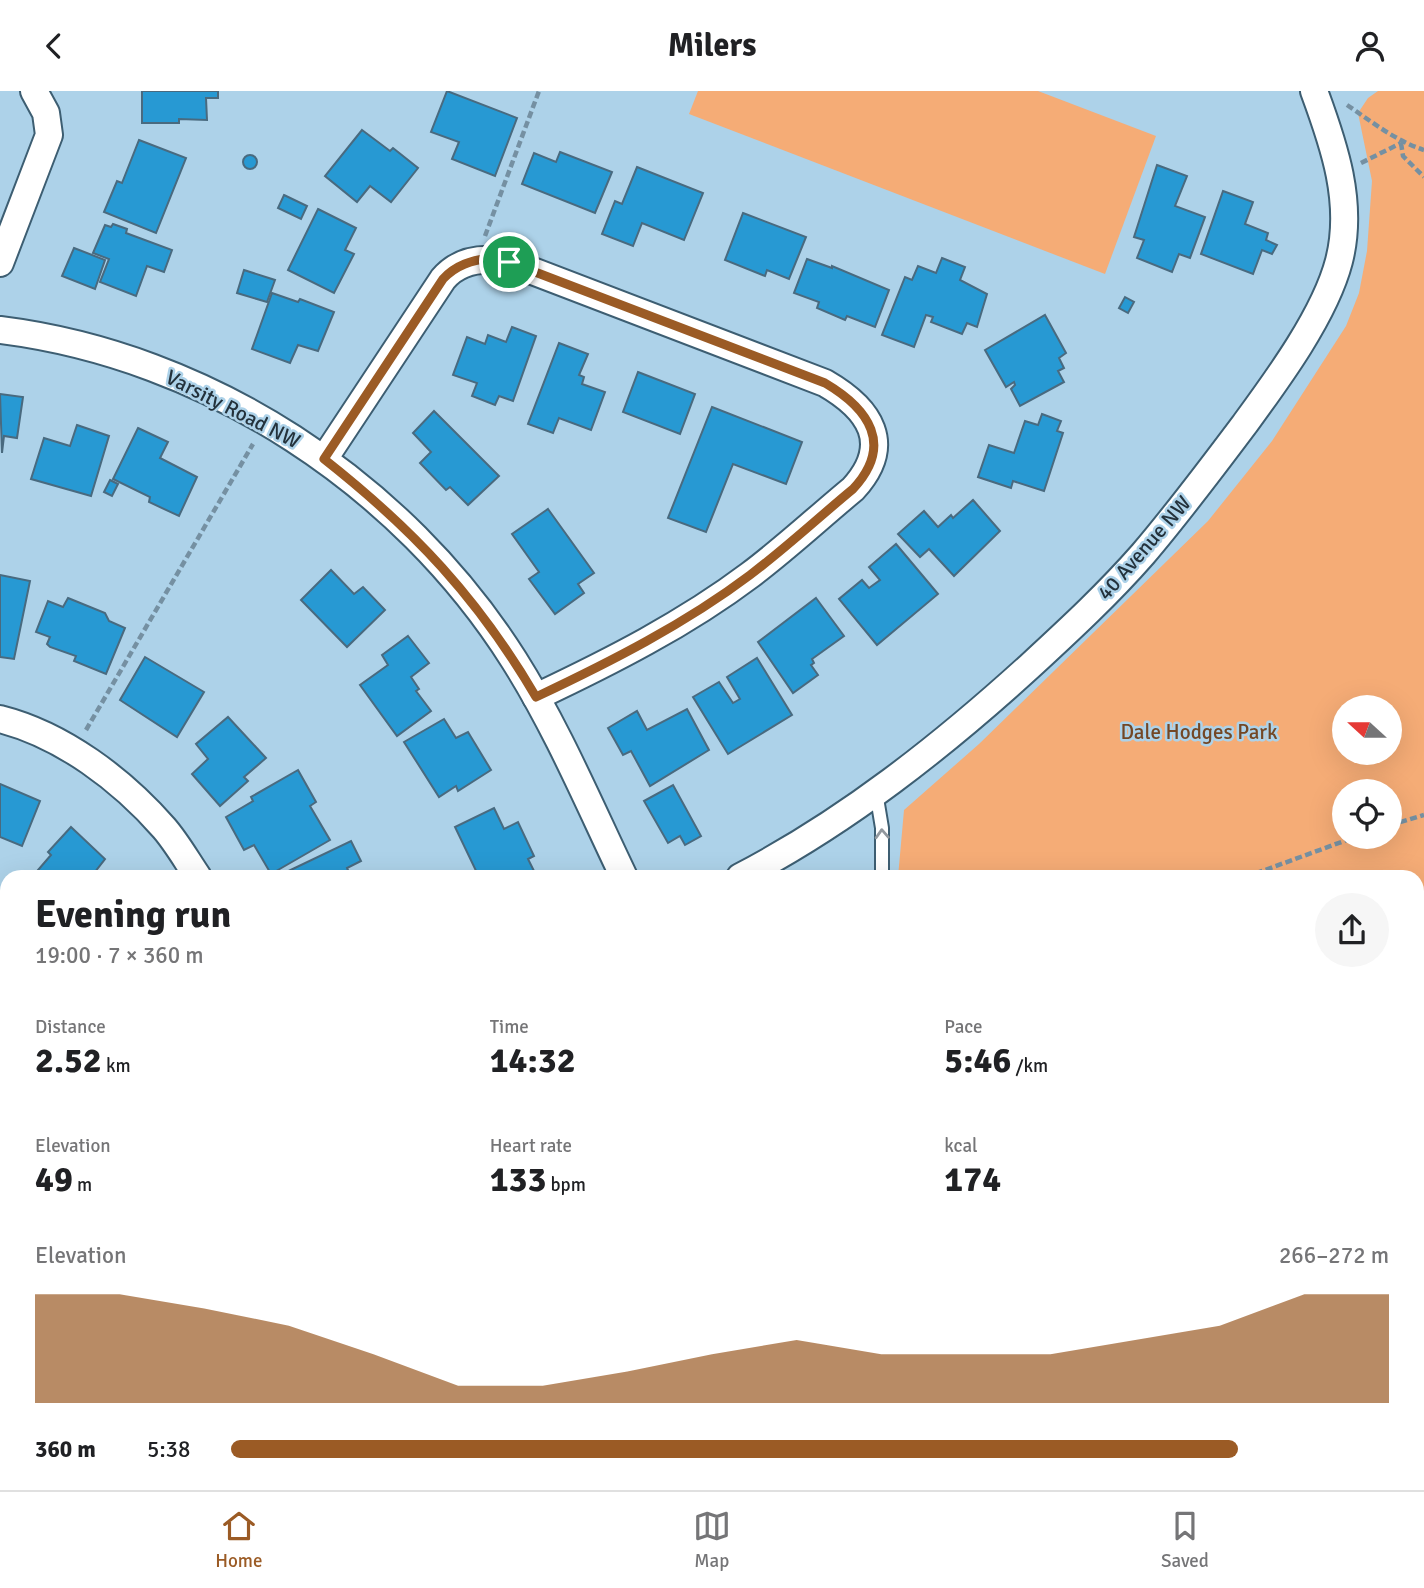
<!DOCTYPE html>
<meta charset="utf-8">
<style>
body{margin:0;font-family:Signika,sans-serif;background:#f6f6f6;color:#202124;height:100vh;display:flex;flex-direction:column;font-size:26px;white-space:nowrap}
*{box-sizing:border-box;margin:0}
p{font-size:23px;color:#757577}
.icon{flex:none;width:38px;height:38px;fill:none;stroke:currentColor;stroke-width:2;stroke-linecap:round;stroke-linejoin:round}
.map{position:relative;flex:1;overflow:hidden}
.drawer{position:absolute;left:0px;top:779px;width:1424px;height:621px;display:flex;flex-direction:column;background:#fff;border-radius:21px 21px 0 0;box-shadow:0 7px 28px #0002}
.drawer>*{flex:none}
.needle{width:46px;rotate:291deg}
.controls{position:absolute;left:1332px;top:604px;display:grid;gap:14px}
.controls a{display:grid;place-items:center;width:70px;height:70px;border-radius:50%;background:#fff;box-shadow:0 7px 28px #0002;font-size:35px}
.pin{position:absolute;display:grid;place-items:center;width:60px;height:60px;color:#fff;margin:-30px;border:4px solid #fff;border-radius:50%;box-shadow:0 2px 7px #0007}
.round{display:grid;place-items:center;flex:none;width:74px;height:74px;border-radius:37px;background:#f6f6f6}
.headline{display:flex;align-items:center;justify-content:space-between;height:119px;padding:0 35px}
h1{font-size:38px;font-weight:800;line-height:52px}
.metrics{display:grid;grid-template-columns:repeat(3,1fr);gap:10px;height:119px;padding:7px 35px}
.metrics div{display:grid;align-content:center}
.metrics b{font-size:35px;font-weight:800}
.metrics small{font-size:19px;font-weight:400}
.metrics p{font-size:19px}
.chart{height:196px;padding:14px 35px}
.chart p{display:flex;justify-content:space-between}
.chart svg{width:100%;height:126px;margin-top:7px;fill:#9b5b25;opacity:.7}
ul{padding:0 35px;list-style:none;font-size:23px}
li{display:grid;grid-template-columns:112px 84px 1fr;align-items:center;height:52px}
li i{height:18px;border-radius:9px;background:#9b5b25}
header{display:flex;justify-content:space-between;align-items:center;height:91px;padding:0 35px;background:#fff;font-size:32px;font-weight:800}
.dock{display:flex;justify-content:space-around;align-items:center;height:98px;border-top:2px solid #e0e0e0;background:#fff;font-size:19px;color:#757577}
.dock a{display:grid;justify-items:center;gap:4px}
.dock .on{color:#9b5b25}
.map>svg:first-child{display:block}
.green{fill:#f5ac76;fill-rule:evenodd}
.building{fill:#2799d3;stroke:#496a7f;stroke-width:2}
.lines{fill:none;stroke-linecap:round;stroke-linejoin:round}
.service-casing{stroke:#3d5e72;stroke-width:16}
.minor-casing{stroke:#3d5e72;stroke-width:30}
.path{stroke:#7590a2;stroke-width:4.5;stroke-dasharray:7 3.5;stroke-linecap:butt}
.service{stroke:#fff;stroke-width:12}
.minor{stroke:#fff;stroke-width:26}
.oneway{stroke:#92989e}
.route-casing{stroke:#fff;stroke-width:14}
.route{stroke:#9b5b25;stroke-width:9}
.labels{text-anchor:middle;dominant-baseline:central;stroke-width:5;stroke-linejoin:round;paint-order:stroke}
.street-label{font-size:21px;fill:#24323c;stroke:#add2e9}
.park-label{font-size:21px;fill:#734725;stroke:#add2e9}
</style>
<header><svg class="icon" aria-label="back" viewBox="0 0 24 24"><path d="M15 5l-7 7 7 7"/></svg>Milers<svg class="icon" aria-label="person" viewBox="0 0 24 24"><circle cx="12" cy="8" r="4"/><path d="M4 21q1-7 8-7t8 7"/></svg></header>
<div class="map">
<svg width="1424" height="1399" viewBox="0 0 1424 1399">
<rect width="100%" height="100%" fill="#add2e9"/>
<g class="green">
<polygon points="698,0 1038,0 1156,45 1105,183 689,23"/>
<path d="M1378 0H1424V1399H0V1096L7 1093V1393H1418V786H898L904 719 979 653 1208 430 1272 350 1346 235 1359 202 1367 160 1372 90 1358 22 1368 7ZM1344 616H1390V662H1344ZM1344 700H1390V746H1344Z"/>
</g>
<g class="building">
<polygon points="142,0 218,0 218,7 206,7 207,29 179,28 179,32 142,32"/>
<polygon points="447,0 517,27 495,85 452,68 459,51 431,41"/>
<polygon points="362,39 390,60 393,57 418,77 391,111 370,95 357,111 325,85"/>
<polygon points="139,49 186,67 156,142 104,121 117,90 122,92"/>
<polygon points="560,61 612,81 595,122 522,93 534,62 556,71"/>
<circle cx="250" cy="71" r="7"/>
<polygon points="1157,74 1187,85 1175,115 1205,126 1190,167 1179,163 1172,181 1137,167 1144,149 1134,146"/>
<polygon points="637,76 703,102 684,149 642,132 633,155 602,143 615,110 622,113"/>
<polygon points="1223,100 1253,111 1245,133 1268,142 1266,149 1277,154 1272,163 1262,159 1253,183 1201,163"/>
<polygon points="284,104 307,115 301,128 278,117"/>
<polygon points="318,118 356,137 345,159 354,163 334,202 288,179"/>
<polygon points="743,122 806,146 789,188 767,179 765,185 725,169"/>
<polygon points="113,133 127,138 126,142 172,159 164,181 147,175 136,205 100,191 109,168 93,162 105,134 111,136"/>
<polygon points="74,157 105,169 95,198 62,185"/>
<polygon points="942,167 965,176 960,189 987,203 977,236 967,232 962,243 931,231 933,226 926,224 914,256 882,244 905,186 912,189 918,175 936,182"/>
<polygon points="807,168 832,177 832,175 889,199 875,236 847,225 845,229 817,217 819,211 794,202"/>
<polygon points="244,179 275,189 267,211 237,202"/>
<polygon points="272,202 298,211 300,208 334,221 318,260 298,254 290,272 252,258"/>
<polygon points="1125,206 1134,211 1128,222 1119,217"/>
<polygon points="1045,224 1066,262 1059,267 1064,277 1058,280 1064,291 1020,315 1011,298 1015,294 1014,291 1006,296 985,259"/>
<polygon points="512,236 536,245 513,310 499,305 495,314 472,305 477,292 453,284 467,246 485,253 488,244 506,251"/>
<polygon points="559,252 588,263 579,284 584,286 582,293 605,301 591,339 559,327 553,342 528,333"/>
<polygon points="638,281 695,303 680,343 623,321"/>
<polygon points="0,303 23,306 17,347 4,345 2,362"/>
<polygon points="712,316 802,351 786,393 733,373 706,441 668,427"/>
<polygon points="434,320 499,385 468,414 450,396 446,399 420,372 431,361 413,342"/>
<polygon points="1042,323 1061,330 1057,340 1063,342 1044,400 1013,390 1011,397 978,386 989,354 1014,362 1025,330 1038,334"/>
<polygon points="77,334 109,345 91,405 31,388 44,347 70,355"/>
<polygon points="138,337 168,351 160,367 197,386 179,425 149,411 150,406 113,388"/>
<polygon points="110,389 118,393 112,405 104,401"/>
<polygon points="973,409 1000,440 954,485 929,458 920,466 898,443 924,420 938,436 951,424 953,427"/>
<polygon points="548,418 594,482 578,493 584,502 555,523 529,488 539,481 512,443"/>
<polygon points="896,453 938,503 877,554 839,508 862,489 869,497 880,489 869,476"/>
<polygon points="331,479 354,503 363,496 385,519 347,556 301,509"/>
<polygon points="0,484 30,490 14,568 0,566"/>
<polygon points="68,507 105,522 109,530 125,537 106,583 74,570 76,565 50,556 47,553 50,546 36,541 48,510 63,516"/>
<polygon points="816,507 844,545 812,568 814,572 811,574 818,584 793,602 758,551"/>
<polygon points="408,545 429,572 411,586 419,598 416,600 431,620 397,645 360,594 388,574 382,564"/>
<polygon points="145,566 204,601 177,646 120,609"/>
<polygon points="757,567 792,624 728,663 693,606 719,591 733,612 740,608 727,586"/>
<polygon points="687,618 709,659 650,695 631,660 623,664 608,637 637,620 647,639"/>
<polygon points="228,626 266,667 244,686 248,690 220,715 192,683 208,668 196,653"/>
<polygon points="444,628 456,647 468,641 491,679 458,700 456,695 439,706 404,651"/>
<polygon points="298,679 316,711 310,715 330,749 271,783 254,754 244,759 226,726 253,710 251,706"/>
<polygon points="0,693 40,710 22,755 0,746"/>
<polygon points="673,694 701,745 685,754 680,745 668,752 644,710"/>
<polygon points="494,717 504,738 518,731 534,765 528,768 537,786 479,786 455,736"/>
<polygon points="71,736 105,768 91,786 32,786 51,764 48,761"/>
<polygon points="351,750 361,770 347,777 351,786 276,786"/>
<polygon points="0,874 7,886 7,922 0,924"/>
</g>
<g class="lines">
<g class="service-casing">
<polyline id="service" points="876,701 882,737 882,786"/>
</g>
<g class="minor-casing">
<g id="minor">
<polyline points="0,172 49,44 46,22 34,0"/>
<path d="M0 239C208 265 402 392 514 569 557 637 589 713 624 786"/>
<path d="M324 368 443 188C460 168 484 166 509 171L825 292C870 318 894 353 853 398 819 426 786 457 750 484 685 533 610 571 536 606"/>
<path d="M0 628C63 644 122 689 164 737 177 752 187 770 198 786"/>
<path d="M740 786C846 731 942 655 1030 575 1069 539 1108 503 1143 463 1178 422 1211 378 1244 334 1277 289 1325 224 1339 170 1354 112 1334 54 1314 0"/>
<polyline points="0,980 7,978"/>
<polyline points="0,1070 7,1068"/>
</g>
</g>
<g class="path">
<path d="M1347 14C1372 31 1396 50 1424 59"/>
<polyline points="1401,52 1403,65 1424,86"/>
<polyline points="1361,72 1401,52"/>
<polyline points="485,145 539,0"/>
<polyline points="86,639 253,353"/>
<polyline points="1390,734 1424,724"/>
<polyline points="1246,786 1355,746"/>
<polyline points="1418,915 1424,915"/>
<polyline points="0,1194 7,1181"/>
<polyline points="1418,1199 1424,1197"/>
<polyline points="670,1399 677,1393"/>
<polyline points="1096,1399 1104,1393"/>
</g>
<use href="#service" class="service"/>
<use href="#minor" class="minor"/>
</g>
<defs><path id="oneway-chevron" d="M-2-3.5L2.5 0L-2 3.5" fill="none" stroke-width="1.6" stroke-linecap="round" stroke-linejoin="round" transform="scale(1.75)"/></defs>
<use class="oneway" href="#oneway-chevron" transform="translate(882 743) rotate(-93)"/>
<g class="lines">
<g class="route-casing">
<path id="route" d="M491 167 509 171 825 292C869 318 894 354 853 398 819 426 786 457 750 484 685 533 610 571 536 606 478 507 414 439 324 368L443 188C456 174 472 169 491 167Z"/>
</g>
<use href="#route" class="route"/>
</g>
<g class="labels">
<g class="street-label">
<text transform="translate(233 318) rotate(27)">Varsity Road NW</text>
<text transform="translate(1144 457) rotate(-49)">40 Avenue NW</text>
</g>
<g class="park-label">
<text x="1199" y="641">Dale Hodges Park</text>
</g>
</g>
</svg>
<div class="controls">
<a><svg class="needle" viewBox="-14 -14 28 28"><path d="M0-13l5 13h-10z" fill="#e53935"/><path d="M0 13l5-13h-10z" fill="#757577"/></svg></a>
<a><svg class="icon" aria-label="locate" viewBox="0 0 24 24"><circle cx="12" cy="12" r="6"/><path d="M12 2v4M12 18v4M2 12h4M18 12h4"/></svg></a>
</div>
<div class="pin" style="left:509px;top:171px;background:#1e9e55"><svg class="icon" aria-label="arrive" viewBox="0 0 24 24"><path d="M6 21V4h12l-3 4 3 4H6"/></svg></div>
<section class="drawer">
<div class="headline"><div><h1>Evening run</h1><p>19:00 · 7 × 360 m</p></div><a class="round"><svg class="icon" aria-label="share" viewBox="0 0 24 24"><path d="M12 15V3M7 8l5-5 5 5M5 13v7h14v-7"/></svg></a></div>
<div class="metrics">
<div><p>Distance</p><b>2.52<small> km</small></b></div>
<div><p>Time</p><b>14:32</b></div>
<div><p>Pace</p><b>5:46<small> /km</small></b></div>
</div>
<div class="metrics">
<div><p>Elevation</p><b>49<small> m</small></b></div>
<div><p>Heart rate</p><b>133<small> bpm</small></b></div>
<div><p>kcal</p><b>174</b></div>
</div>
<div class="chart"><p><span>Elevation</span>266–272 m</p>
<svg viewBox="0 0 160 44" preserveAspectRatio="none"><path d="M0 44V6L10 6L20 11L30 17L40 27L50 38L60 38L70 33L80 27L90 22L100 27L110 27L120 27L130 22L140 17L150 6L160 6V44z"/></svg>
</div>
<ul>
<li><b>360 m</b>5:38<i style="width:87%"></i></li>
</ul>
</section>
</div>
<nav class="dock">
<a class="on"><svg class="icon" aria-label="home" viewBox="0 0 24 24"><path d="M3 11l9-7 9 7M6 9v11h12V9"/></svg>Home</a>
<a><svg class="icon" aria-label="map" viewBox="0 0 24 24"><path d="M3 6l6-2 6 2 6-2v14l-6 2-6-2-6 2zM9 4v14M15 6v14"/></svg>Map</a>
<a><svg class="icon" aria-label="saved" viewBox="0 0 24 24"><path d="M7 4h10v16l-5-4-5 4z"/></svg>Saved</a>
</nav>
